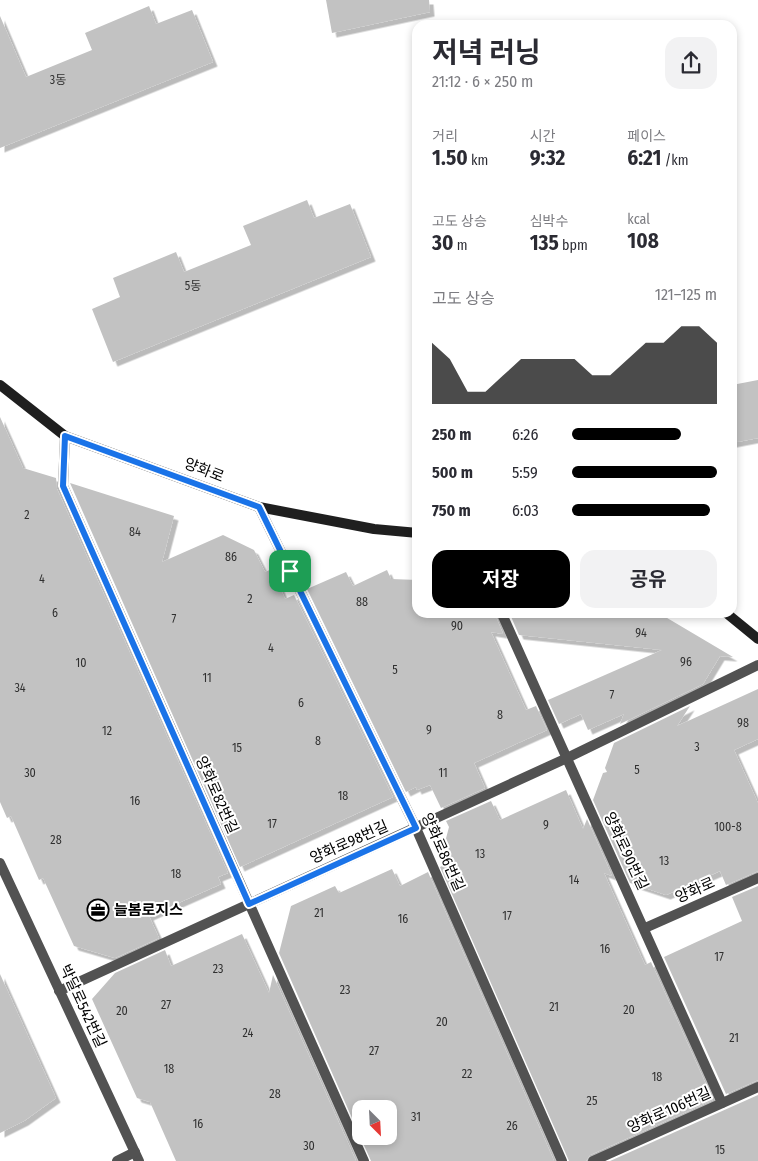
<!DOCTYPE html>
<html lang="ko">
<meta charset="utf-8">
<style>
body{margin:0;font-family:"Fira Sans Condensed","Noto Sans KR",sans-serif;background:#f2f2f3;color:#2b2b33;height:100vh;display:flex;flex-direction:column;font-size:19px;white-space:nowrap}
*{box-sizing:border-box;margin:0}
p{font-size:16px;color:#7c7c81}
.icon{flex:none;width:28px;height:28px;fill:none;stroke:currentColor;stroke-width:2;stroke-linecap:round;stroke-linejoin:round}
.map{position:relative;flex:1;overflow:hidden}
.panel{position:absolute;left:412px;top:20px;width:325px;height:598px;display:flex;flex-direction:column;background:#fff;border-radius:15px;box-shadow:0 2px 8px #0003}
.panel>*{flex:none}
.needle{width:32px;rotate:156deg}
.fabs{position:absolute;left:352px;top:1100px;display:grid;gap:10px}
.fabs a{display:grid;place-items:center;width:45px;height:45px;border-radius:10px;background:#fff;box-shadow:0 2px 8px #0003;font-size:25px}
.pin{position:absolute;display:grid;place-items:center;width:42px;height:42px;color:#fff;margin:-21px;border-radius:10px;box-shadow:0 2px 8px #0006}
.round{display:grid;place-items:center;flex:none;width:52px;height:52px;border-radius:15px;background:#f2f2f3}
.overview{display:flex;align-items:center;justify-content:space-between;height:85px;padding:0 20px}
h1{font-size:28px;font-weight:700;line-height:38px}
.metrics{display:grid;grid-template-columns:repeat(3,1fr);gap:8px;height:85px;padding:5px 20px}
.metrics div{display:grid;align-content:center}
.metrics b{font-size:21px;font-weight:700}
.metrics small{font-size:14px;font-weight:400}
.metrics p{font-size:14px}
.chart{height:140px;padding:10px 20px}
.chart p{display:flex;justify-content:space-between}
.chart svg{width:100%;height:90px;margin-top:5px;fill:#000;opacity:.7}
.action{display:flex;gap:10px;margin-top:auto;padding:10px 20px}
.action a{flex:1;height:58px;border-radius:15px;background:#000;color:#fff;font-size:20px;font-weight:700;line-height:58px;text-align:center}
.action a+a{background:#f2f2f3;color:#2b2b33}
ul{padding:0 20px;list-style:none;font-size:16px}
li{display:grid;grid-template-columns:80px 60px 1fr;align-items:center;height:38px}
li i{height:12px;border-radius:6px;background:#000}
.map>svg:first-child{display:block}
.building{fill:#c2c2c2;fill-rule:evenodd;filter:url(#shadow)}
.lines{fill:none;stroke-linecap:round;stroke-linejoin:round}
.street{stroke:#525252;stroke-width:10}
.secondary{stroke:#1f1f1f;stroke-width:10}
.route-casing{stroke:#fff;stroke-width:10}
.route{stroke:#1a73e8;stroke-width:6}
.labels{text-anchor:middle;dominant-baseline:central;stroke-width:4;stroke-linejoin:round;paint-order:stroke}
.number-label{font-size:12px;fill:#303030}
.street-label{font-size:15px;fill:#000;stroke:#fff}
.poi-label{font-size:15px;font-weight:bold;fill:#000;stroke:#fff;text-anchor:start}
</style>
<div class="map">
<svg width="758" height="1161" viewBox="0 0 758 1161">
<defs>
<filter id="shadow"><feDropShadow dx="4.5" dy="4.5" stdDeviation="0" flood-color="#0004"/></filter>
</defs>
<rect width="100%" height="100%" fill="#fff"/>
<g class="building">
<polygon points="326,0 429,0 430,12 332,33"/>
<polygon points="149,6 156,24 192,10 213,62 0,148 0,16 26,77 92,50 85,33"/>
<polygon points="307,200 314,218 350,204 371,257 113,362 92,309 120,297 113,278 176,252 184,272 251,245 243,226"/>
<polygon points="758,380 758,438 732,443 732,385"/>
<polygon points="0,417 23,468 56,478 57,489 228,873 218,877 221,884 149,916 159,938 115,958 74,946 43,878 39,880 11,816 7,818 0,802"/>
<polygon points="70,483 174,516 162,562 223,535 254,550 265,572 272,569 285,599 294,595 393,797 240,867"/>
<polygon points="387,570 391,579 418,580 418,612 494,612 503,634 491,632 526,710 536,706 547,730 474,763 485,788 441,808 430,785 417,790 416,787 406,792 307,589 346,572 353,586"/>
<polygon points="509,612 657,612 733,657 720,656 703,684 620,724 624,714 588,730 581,714 559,724 548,700 662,650 519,635"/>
<polygon points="758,689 758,739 734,750 758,803 758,871 726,885 720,871 666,895 630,883 593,800 603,773 607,772 605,768 614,743 690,706 677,726"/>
<polygon points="566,790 583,829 587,819 612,876 604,873 645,965 651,962 713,1100 590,1155 586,1161 569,1161 440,867 451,862 444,846 449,827 446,821 491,801 500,820"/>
<path d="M392 869 400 886 428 872 554 1161H371L279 953 291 906 335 886 339 893ZM361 1109H389V1136H361Z"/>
<polygon points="758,886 758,1080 726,1094 664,957 742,921 732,897"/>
<polygon points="242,934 269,993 273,975 356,1161 176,1161 150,1102 137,1098 92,999 115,973 165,950 171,966"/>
<polygon points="0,974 56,1098 24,1121 0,1133"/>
<polygon points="758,1095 758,1161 610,1161"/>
</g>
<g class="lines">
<g class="street">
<polyline points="65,436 63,486 364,1161"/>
<polyline points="259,507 416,828 562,1161"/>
<polyline points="501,612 722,1103"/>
<polyline points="0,863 139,1161"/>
<polyline points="645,928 758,878"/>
<polyline points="59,991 567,758 758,665"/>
<polyline points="117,1161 135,1152"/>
<polyline points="593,1161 758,1087"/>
</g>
<g class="secondary">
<polyline points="0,385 65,436 259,507 374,529 418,533"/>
<polyline points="725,612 758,639"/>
</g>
</g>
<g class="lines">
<g class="route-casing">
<polygon id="route" points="65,436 259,507 416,828 249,904 63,486"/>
</g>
<use href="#route" class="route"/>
</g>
<defs>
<g id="office-ring" transform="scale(1.125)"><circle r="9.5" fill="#fff" stroke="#000" stroke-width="1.5"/><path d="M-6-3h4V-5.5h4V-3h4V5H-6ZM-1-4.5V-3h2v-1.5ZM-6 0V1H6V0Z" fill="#000"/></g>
</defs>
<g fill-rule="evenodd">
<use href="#office-ring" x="98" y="910"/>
</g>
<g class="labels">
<g class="number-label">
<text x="58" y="80">3동</text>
<text x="193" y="286">5동</text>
<text x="27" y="515">2</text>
<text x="135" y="532">84</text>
<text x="231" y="557">86</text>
<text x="42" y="579">4</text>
<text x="250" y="599">2</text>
<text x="362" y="602">88</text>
<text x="55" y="613">6</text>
<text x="174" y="619">7</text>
<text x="457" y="626">90</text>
<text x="641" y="633">94</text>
<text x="271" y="648">4</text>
<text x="686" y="662">96</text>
<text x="81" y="663">10</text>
<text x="395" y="670">5</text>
<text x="207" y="678">11</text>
<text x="20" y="688">34</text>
<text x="612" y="695">7</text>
<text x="301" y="703">6</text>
<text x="500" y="715">8</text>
<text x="743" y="723">98</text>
<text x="429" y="730">9</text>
<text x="107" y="731">12</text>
<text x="318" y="741">8</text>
<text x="697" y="747">3</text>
<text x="237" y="748">15</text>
<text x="637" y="770">5</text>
<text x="30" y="773">30</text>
<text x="443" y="773">11</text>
<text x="343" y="796">18</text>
<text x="135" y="801">16</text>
<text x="272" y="824">17</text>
<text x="546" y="825">9</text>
<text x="728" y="827">100-8</text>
<text x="56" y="840">28</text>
<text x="480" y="854">13</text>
<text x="664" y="861">13</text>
<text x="176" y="874">18</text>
<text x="574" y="880">14</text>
<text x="319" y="913">21</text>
<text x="507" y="916">17</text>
<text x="403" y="919">16</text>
<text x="605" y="949">16</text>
<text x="719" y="957">17</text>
<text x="218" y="969">23</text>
<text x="345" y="990">23</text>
<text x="166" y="1005">27</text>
<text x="554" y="1007">21</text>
<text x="629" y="1010">20</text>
<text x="122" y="1011">20</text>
<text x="442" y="1022">20</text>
<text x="248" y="1033">24</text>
<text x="734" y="1038">21</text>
<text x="374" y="1051">27</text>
<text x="169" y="1069">18</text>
<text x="467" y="1074">22</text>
<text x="657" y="1077">18</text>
<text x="275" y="1094">28</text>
<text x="592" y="1101">25</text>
<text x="416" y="1117">31</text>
<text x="198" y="1124">16</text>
<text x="512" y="1126">26</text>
<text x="309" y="1146">30</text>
<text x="720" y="1150">15</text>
</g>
<g class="street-label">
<text transform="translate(204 470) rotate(21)">양화로</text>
<text transform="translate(217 795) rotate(66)">양화로82번길</text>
<text transform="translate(349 842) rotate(-24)">양화로98번길</text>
<text transform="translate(626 851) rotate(65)">양화로90번길</text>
<text transform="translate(443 852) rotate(66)">양화로86번길</text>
<text transform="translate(695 890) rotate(-24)">양화로</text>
<text transform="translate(83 1006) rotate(65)">박달로542번길</text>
<text transform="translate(669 1110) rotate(-24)">양화로106번길</text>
</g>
<g class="poi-label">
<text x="114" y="910">늘봄로지스</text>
</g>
</g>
</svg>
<div class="fabs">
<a><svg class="needle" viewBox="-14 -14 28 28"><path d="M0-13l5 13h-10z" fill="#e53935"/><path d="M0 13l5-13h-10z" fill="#7c7c81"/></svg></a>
</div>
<div class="pin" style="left:290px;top:571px;background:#1e9e55"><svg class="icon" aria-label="arrive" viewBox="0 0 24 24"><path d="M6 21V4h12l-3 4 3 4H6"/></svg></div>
<section class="panel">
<div class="overview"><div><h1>저녁 러닝</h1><p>21:12 · 6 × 250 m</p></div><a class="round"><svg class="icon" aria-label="share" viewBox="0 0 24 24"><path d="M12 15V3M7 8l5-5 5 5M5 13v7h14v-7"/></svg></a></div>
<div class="metrics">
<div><p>거리</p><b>1.50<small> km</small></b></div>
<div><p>시간</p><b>9:32</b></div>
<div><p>페이스</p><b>6:21<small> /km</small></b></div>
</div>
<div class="metrics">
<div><p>고도 상승</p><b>30<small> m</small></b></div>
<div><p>심박수</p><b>135<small> bpm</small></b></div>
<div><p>kcal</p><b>108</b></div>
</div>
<div class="chart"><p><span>고도 상승</span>121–125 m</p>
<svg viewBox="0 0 160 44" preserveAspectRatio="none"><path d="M0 44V14L10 22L20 38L30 38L40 30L50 22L60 22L70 22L80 22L90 30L100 30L110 22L120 14L130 14L140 6L150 6L160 14V44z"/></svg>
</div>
<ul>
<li><b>250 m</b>6:26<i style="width:75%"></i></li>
<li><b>500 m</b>5:59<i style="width:100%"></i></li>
<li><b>750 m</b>6:03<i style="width:95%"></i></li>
</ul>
<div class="action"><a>저장</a><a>공유</a></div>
</section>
</div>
